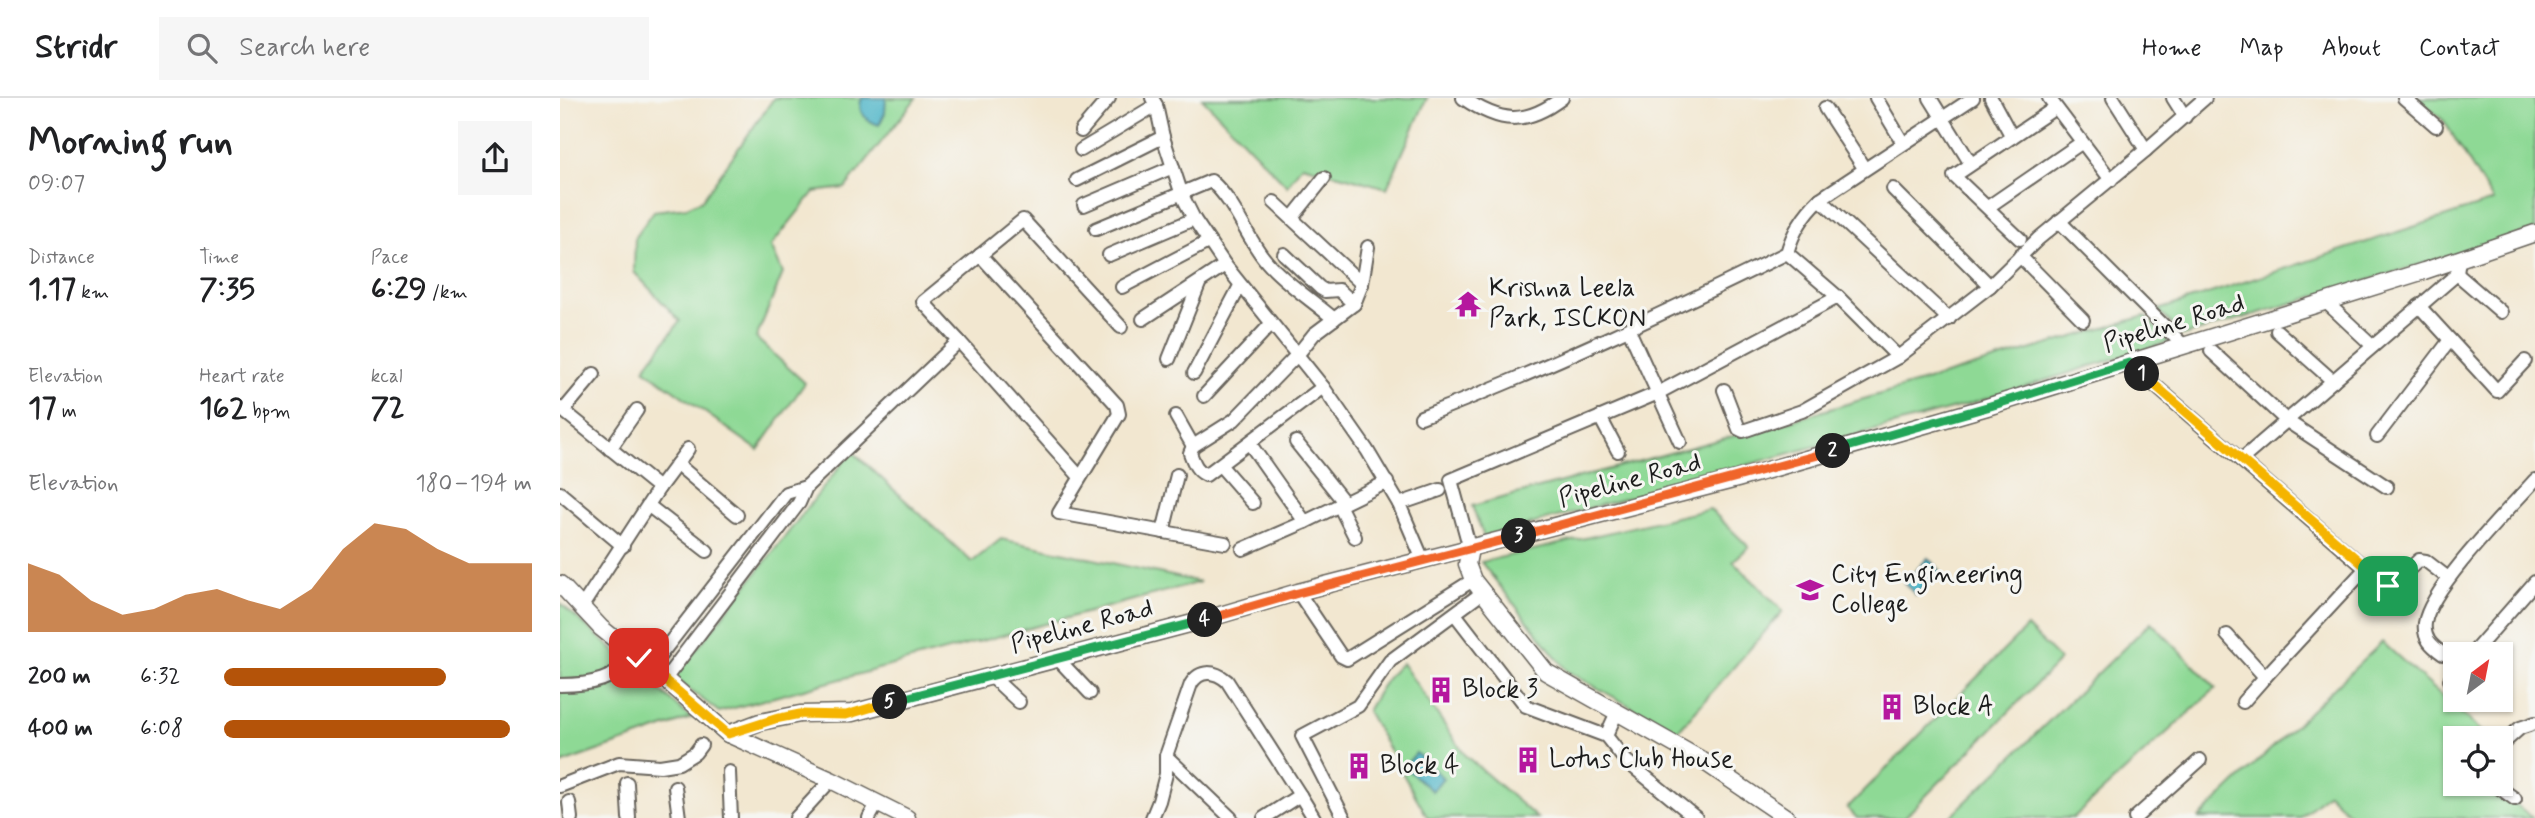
<!DOCTYPE html>
<meta charset="utf-8">
<style>
body{margin:0;font-family:Mynerve,sans-serif;background:#f6f6f6;color:#202124;height:100vh;display:flex;flex-direction:column;font-size:26px;white-space:nowrap}
*{box-sizing:border-box;margin:0}
p{font-size:23px;color:#757577}
.icon{flex:none;width:38px;height:38px;fill:none;stroke:currentColor;stroke-width:2;stroke-linecap:round;stroke-linejoin:round}
.map{position:relative;flex:1;overflow:hidden}
.drawer{display:flex;flex-direction:column;background:#fff;width:560px}
.drawer>*{flex:none}
.needle{width:46px;rotate:32deg}
.controls{position:absolute;left:1883px;top:544px;display:grid;gap:14px}
.controls a{display:grid;place-items:center;width:70px;height:70px;border-radius:0px;background:#fff;box-shadow:0 2px 5px #0004;font-size:35px}
.pin{position:absolute;display:grid;place-items:center;width:60px;height:60px;color:#fff;margin:-30px;border-radius:14px;box-shadow:0 4px 10px #0006}
.km{position:absolute;width:35px;height:35px;margin:-18px;border-radius:50%;background:#222;color:#fff;font-size:19px;line-height:35px;text-align:center}
.round{display:grid;place-items:center;flex:none;width:74px;height:74px;border-radius:0px;background:#f6f6f6}
.overview{display:flex;align-items:center;justify-content:space-between;height:119px;padding:0 28px}
h1{font-size:38px;font-weight:800;line-height:52px}
.stats{display:grid;grid-template-columns:repeat(3,1fr);gap:10px;height:119px;padding:7px 28px}
.stats div{display:grid;align-content:center}
.stats b{font-size:30px;font-weight:800}
.stats small{font-size:19px;font-weight:400}
.stats p{font-size:19px}
.chart{height:196px;padding:14px 28px}
.chart p{display:flex;justify-content:space-between}
.chart svg{width:100%;height:126px;margin-top:7px;fill:#b45309;opacity:.7}
ul{padding:0 28px;list-style:none;font-size:23px}
li{display:grid;grid-template-columns:112px 84px 1fr;align-items:center;height:52px}
li i{height:18px;border-radius:9px;background:#b45309}
header{display:flex;align-items:center;gap:42px;box-sizing:border-box;height:98px;padding:0 35px;background:#fff;border-bottom:2px solid #e0e0e0}
header strong{font-size:33px}
nav{display:flex;gap:38px;margin-inline-start:auto;font-size:24px}
.search{width:490px;height:63px;background:#f6f6f6;display:flex;align-items:center;gap:18px;box-sizing:border-box;padding:0 24px;border-radius:0px;color:#757577;font-size:26px}
main{display:flex;flex:1;min-height:0}
.map>svg:first-child{display:block}
.green{fill:#8ed995;stroke:#557a58;stroke-width:2}
.water{fill:#49b4c7;stroke:#326872;stroke-width:2}
.lines{fill:none;stroke-linecap:round;stroke-linejoin:round}
.minor-casing{stroke:#67635b;stroke-width:16}
.tertiary-casing{stroke:#67635b;stroke-width:19}
.minor{stroke:#fff;stroke-width:12}
.tertiary{stroke:#fff;stroke-width:16}
.split-1-casing{stroke:#fff;stroke-width:14}
.split-2-casing{stroke:#fff;stroke-width:14}
.split-3-casing{stroke:#fff;stroke-width:14}
.split-4-casing{stroke:#fff;stroke-width:14}
.split-5-casing{stroke:#fff;stroke-width:14}
.split-6-casing{stroke:#fff;stroke-width:14}
.split-1{stroke:#f5b400;stroke-width:9}
.split-2{stroke:#22a559;stroke-width:9}
.split-3{stroke:#f0652b;stroke-width:9}
.split-4{stroke:#f0652b;stroke-width:9}
.split-5{stroke:#22a559;stroke-width:9}
.split-6{stroke:#f5b400;stroke-width:9}
.labels{text-anchor:middle;dominant-baseline:central;stroke-width:6;stroke-linejoin:round;paint-order:stroke}
.poi-label{font-size:26px;fill:#1c1c1c;stroke:#f6f6f2;text-anchor:start}
.street-label{font-size:26px;fill:#1c1c1c;stroke:#f6f6f2}
</style>
<header>
<strong>Stridr</strong>
<div class="search"><svg class="icon" aria-label="search" viewBox="0 0 24 24"><circle cx="10" cy="10" r="6"/><path d="M15 15l6 6"/></svg>Search here</div>
<nav><a>Home</a><a>Map</a><a>About</a><a>Contact</a></nav>
</header>
<main>
<section class="drawer">
<div class="overview"><div><h1>Morning run</h1><p>09:07</p></div><a class="round"><svg class="icon" aria-label="share" viewBox="0 0 24 24"><path d="M12 15V3M7 8l5-5 5 5M5 13v7h14v-7"/></svg></a></div>
<div class="stats">
<div><p>Distance</p><b>1.17<small> km</small></b></div>
<div><p>Time</p><b>7:35</b></div>
<div><p>Pace</p><b>6:29<small> /km</small></b></div>
</div>
<div class="stats">
<div><p>Elevation</p><b>17<small> m</small></b></div>
<div><p>Heart rate</p><b>162<small> bpm</small></b></div>
<div><p>kcal</p><b>72</b></div>
</div>
<div class="chart"><p><span>Elevation</span>180–194 m</p>
<svg viewBox="0 0 160 44" preserveAspectRatio="none"><path d="M0 44V20L10 24L20 33L30 38L40 36L50 31L60 29L70 33L80 36L90 29L100 15L110 6L120 8L130 15L140 20L150 20L160 20V44z"/></svg>
</div>
<ul>
<li><b>200 m</b>6:32<i style="width:72%"></i></li>
<li><b>400 m</b>6:08<i style="width:93%"></i></li>
</ul>
</section>
<div class="map">
<svg width="1975" height="720" viewBox="0 0 1975 720">
<rect width="100%" height="100%" fill="#f6f6f2"/>
<filter id="ink" filterUnits="userSpaceOnUse"><feTurbulence type="fractalNoise" baseFrequency=".0143" numOctaves="2"/><feDisplacementMap in="SourceGraphic" scale="14" xChannelSelector="R" yChannelSelector="G"/><feConvolveMatrix kernelMatrix="1 2 1 2 8 2 1 2 1" color-interpolation-filters="sRGB"/></filter>
<filter id="wash" filterUnits="userSpaceOnUse"><feTurbulence type="fractalNoise" baseFrequency=".00686" numOctaves="4" result="noise"/><feDisplacementMap in="SourceGraphic" scale="28" xChannelSelector="R" yChannelSelector="G"/><feGaussianBlur stdDeviation="1.57" result="paint"/><feColorMatrix in="noise" values="0 0 0 0 0 0 0 0 0 0 0 0 0 0 0 0 0 1.4 0 .05"/><feComposite in="paint" operator="in"/></filter>
<g filter="url(#wash)">
<rect width="100%" height="100%" fill="#f2e7d0"/>
<g class="green">
<polygon points="214,0 356,0 285,90 254,94 211,148 223,175 196,240 245,285 198,352 84,271 120,223 74,174 75,139 94,113 127,109 142,102"/>
<polygon points="642,0 867,0 827,90 742,67 727,88"/>
<polygon points="1857,0 1975,0 1975,132 1623,238 1598,212 1933,103 1884,23"/>
<polygon points="1585,218 1609,244 1406,307 924,439 912,408 1229,323"/>
<polygon points="292,353 412,464 441,441 640,484 159,614 114,580"/>
<polygon points="1150,411 1189,449 1173,463 1223,513 1117,634 1007,573 921,464"/>
<polygon points="0,505 131,620 0,666"/>
<polygon points="1591,524 1656,590 1513,720 1389,720"/>
<polygon points="1467,529 1500,562 1344,720 1297,720 1287,710"/>
<polygon points="1822,544 1929,640 1895,640 1895,686 1930,686 1973,720 1793,720 1768,695 1740,720 1639,720"/>
<path d="M842 565 906 658 977 720H868L807 613C817 596 826 578 842 565Z"/>
</g>
<g class="water">
<path d="M302 0H326L325 15 319 27C306 23 296 13 302 0Z"/>
<polygon points="1368,460 1380,472 1356,497 1344,485"/>
<polygon points="856,655 883,680 872,693 844,669"/>
</g>
</g>
<g filter="url(#ink)">
<g class="lines">
<g class="minor-casing">
<g id="minor">
<polyline points="592,0 596,7 603,39 622,97 634,121 665,167 763,289 807,352 839,406 863,462"/>
<path d="M903 0C940 25 965 28 1002 0"/>
<polyline points="1316,0 1343,45"/>
<polyline points="1370,0 1411,66"/>
<polyline points="1431,0 1452,39"/>
<polyline points="1489,0 1551,82"/>
<polyline points="1553,0 1586,52"/>
<polyline points="1613,0 1625,19"/>
<polyline points="1844,0 1876,28"/>
<polyline points="1265,10 1304,70"/>
<polyline points="521,33 549,0"/>
<polyline points="521,52 596,7"/>
<polyline points="517,82 603,39"/>
<polyline points="1333,91 1430,188"/>
<polyline points="1260,101 1389,221"/>
<polyline points="714,104 802,186"/>
<polyline points="524,107 613,69"/>
<polyline points="1428,109 1521,45"/>
<polyline points="732,120 764,80"/>
<polyline points="1499,123 1624,248"/>
<path d="M536 131 651 83C675 103 686 140 707 164 724 184 753 203 774 221"/>
<polyline points="1460,141 1394,78 1495,10"/>
<polyline points="1227,155 1278,199 1338,259"/>
<polyline points="724,156 760,190 765,193 779,192 794,206"/>
<polyline points="420,157 557,307 559,316 499,415 665,445"/>
<polyline points="549,157 634,121"/>
<polyline points="1460,158 1523,222"/>
<polyline points="1897,176 1941,214"/>
<polyline points="562,189 648,144"/>
<polyline points="1766,204 1813,248"/>
<polyline points="1859,208 1937,293 1965,263"/>
<polyline points="583,221 665,167"/>
<polyline points="1069,232 1120,344"/>
<polyline points="1717,233 1773,283"/>
<polyline points="399,243 520,379"/>
<polyline points="1651,253 1727,323 1827,389"/>
<polyline points="609,261 639,186"/>
<polyline points="1569,265 1825,487 1831,488 1859,462 1866,463 1888,480"/>
<polyline points="634,275 680,188"/>
<path d="M763 289 646 377C636 372 634 365 630 355L633 348 674 322 738 256 754 236 794 206 802 186 808 149"/>
<polyline points="1164,292 1179,331 1183,333 1242,313 1338,259 1430,188 1478,141 1586,52 1645,0"/>
<polyline points="644,298 711,226"/>
<polyline points="0,310 99,390"/>
<polyline points="3,313 34,276"/>
<polyline points="616,318 633,348"/>
<path d="M861 319C986 271 1107 214 1227 155 1233 133 1243 117 1260 101L1413 0"/>
<polyline points="1040,319 1058,353"/>
<polyline points="1817,338 1890,242"/>
<polyline points="736,344 784,404"/>
<polyline points="690,346 745,424 827,384"/>
<polyline points="50,351 77,312"/>
<polyline points="1681,362 1897,176 1899,161"/>
<polyline points="117,366 177,417"/>
<polyline points="660,367 693,405"/>
<polyline points="0,395 63,448"/>
<polyline points="839,406 880,392"/>
<polyline points="779,407 795,439"/>
<polyline points="89,408 147,453"/>
<polyline points="603,434 617,377"/>
<polyline points="683,451 745,424"/>
<polyline points="910,451 891,382 1098,295 1278,199"/>
<polyline points="738,494 781,558 787,561 913,482"/>
<polyline points="21,510 99,390 128,351"/>
<polyline points="895,516 966,608 1046,638 1065,662 1136,720"/>
<polyline points="1667,537 1705,579 1683,604"/>
<path d="M1883 556C1872 548 1863 541 1865 525 1870 490 1949 411 1975 382"/>
<polyline points="1912,556 1975,484"/>
<polyline points="497,560 530,595"/>
<polyline points="91,569 226,395 246,389"/>
<polyline points="431,578 459,604"/>
<polyline points="1705,579 1807,469"/>
<polyline points="105,581 239,405 246,389 399,243 363,204 463,122 561,229"/>
<polyline points="1890,582 1895,575"/>
<path d="M0 587C36 587 50 581 79 560"/>
<polyline points="1046,638 1057,614"/>
<polyline points="1941,647 1960,630 1975,625"/>
<polyline points="606,658 671,720"/>
<polyline points="169,674 171,720"/>
<polyline points="67,685 69,720"/>
<polyline points="1934,686 1955,701"/>
<polyline points="0,688 59,665 100,668 119,665 135,655 141,647"/>
<polyline points="115,689 119,720"/>
<polyline points="9,704 11,720"/>
<polyline points="236,720 271,682"/>
<polyline points="309,720 317,706"/>
<path d="M592 720 599 703 606 676V658L631 586C640 571 655 573 667 583L740 697"/>
<polyline points="704,720 740,697 754,720"/>
<polyline points="784,720 742,638 798,608 830,563 922,495"/>
<polyline points="1575,720 1640,662"/>
</g>
</g>
<g class="tertiary-casing">
<g id="tertiary">
<polyline points="910,451 907,466 913,482 986,574 1140,661 1227,720"/>
<polyline points="0,486 41,530 105,581 168,636 271,682 347,720"/>
<polyline points="168,636 200,624 240,616 292,615 633,525 738,494 1177,381 1427,309 1864,173 1975,135"/>
</g>
</g>
<use href="#minor" class="minor"/>
<use href="#tertiary" class="tertiary"/>
</g>
</g>
<g class="lines" filter="url(#ink)">
<g class="split-1-casing">
<polyline id="split-1" points="1582,276 1828,488"/>
</g>
<g class="split-2-casing">
<polyline id="split-2" points="1273,353 1427,309 1569,265 1582,276"/>
</g>
<g class="split-3-casing">
<polyline id="split-3" points="959,438 1273,353"/>
</g>
<g class="split-4-casing">
<polyline id="split-4" points="645,522 738,495 959,438"/>
</g>
<g class="split-5-casing">
<polyline id="split-5" points="330,604 645,522"/>
</g>
<g class="split-6-casing">
<polyline id="split-6" points="79,560 168,636 215,621 240,616 286,617 330,604"/>
</g>
<use href="#split-1" class="split-1"/>
<use href="#split-2" class="split-2"/>
<use href="#split-3" class="split-3"/>
<use href="#split-4" class="split-4"/>
<use href="#split-5" class="split-5"/>
<use href="#split-6" class="split-6"/>
</g>
<defs>
<g id="temple-bare" transform="scale(2.1)"><path d="M0-6L5-2H3V0L6.5 2.5H4V6H1.5V3h-3V6H-4V2.5H-6.5L-3 0V-2H-5Z" fill="#b5179e" stroke="#f6f6f2" stroke-width="2.5" paint-order="stroke"/></g>
<g id="university-bare" transform="scale(2.1)"><path d="M0-5L7-2L0 1L-7-2ZM-4 1L0 2.5L4 1V4Q0 6-4 4Z" fill="#b5179e" stroke="#f6f6f2" stroke-width="2.5" paint-order="stroke"/></g>
<g id="building-bare" transform="scale(2.1)"><path d="M-4-6H4V6H1V3H-1V6H-4ZM-2.5-4.3h1.7v1.8h-1.7ZM.8-4.3h1.7v1.8H.8ZM-2.5-1h1.7V.8h-1.7ZM.8-1h1.7V.8H.8Z" fill="#b5179e" stroke="#f6f6f2" stroke-width="2.5" paint-order="stroke"/></g>
</defs>
<g fill-rule="evenodd">
<use href="#temple-bare" x="908" y="206"/>
<use href="#university-bare" x="1250" y="492"/>
<use href="#building-bare" x="881" y="592"/>
<use href="#building-bare" x="1332" y="609"/>
<use href="#building-bare" x="968" y="662"/>
<use href="#building-bare" x="799" y="668"/>
</g>
<g class="labels">
<g class="poi-label">
<text x="929" y="191">Krishna Leela<tspan x="929" dy="30">Park, ISCKON</tspan></text>
<text x="1271" y="477">City Engineering<tspan x="1271" dy="30">College</tspan></text>
<text x="902" y="592">Block 3</text>
<text x="1353" y="609">Block A</text>
<text x="989" y="662">Lotus Club House</text>
<text x="820" y="668">Block 4</text>
</g>
<g class="street-label">
<text transform="translate(1614 226) rotate(-17)">Pipeline Road</text>
<text transform="translate(1070 383) rotate(-15)">Pipeline Road</text>
<text transform="translate(522 529) rotate(-15)">Pipeline Road</text>
</g>
</g>
</svg>
<div class="controls">
<a><svg class="needle" viewBox="-14 -14 28 28"><path d="M0-13l5 13h-10z" fill="#e53935"/><path d="M0 13l5-13h-10z" fill="#757577"/></svg></a>
<a><svg class="icon" aria-label="locate" viewBox="0 0 24 24"><circle cx="12" cy="12" r="6"/><path d="M12 2v4M12 18v4M2 12h4M18 12h4"/></svg></a>
</div>
<div class="pin" style="left:1828px;top:488px;background:#1e9e55"><svg class="icon" aria-label="arrive" viewBox="0 0 24 24"><path d="M6 21V4h12l-3 4 3 4H6"/></svg></div>
<div class="pin" style="left:79px;top:560px;background:#d93025"><svg class="icon" aria-label="check" viewBox="0 0 24 24"><path d="M5 12l5 5 9-10"/></svg></div>
<b class="km" style="left:1582px;top:276px">1</b>
<b class="km" style="left:1273px;top:353px">2</b>
<b class="km" style="left:959px;top:438px">3</b>
<b class="km" style="left:645px;top:522px">4</b>
<b class="km" style="left:330px;top:604px">5</b>
</div>
</main>
